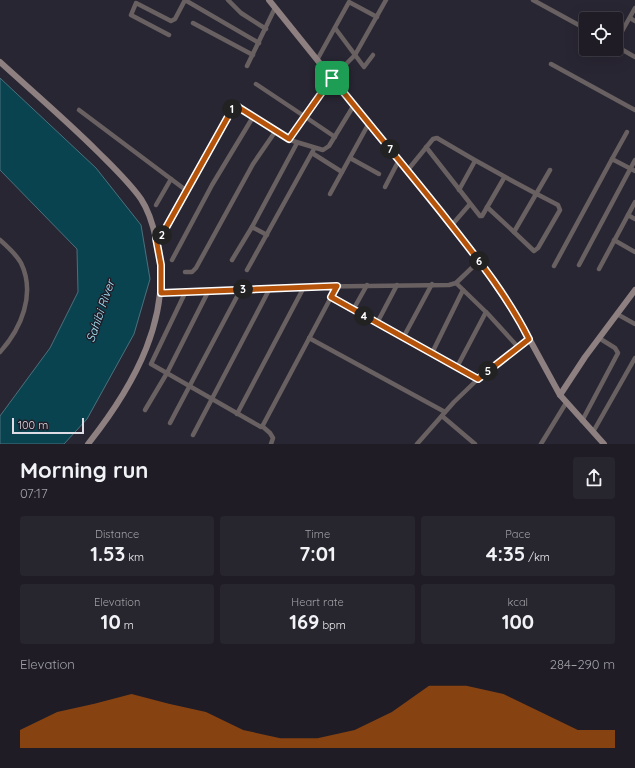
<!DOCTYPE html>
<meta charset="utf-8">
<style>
body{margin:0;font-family:Quicksand,sans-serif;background:#27252e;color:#f1f3f6;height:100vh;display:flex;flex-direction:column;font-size:15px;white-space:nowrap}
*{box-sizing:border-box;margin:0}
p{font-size:13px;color:#a1a1a7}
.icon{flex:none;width:22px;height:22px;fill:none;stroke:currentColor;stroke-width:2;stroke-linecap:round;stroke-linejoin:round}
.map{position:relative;height:444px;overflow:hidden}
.panel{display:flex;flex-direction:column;background:#1f1c26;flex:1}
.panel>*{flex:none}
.controls{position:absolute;left:579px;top:12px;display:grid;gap:8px}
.controls a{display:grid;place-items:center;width:44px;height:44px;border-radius:4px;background:#1f1c26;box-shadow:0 4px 16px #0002,0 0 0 1px #3c3a43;font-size:20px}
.scale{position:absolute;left:12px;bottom:10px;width:72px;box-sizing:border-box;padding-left:4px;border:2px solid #dedce5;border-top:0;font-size:11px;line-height:14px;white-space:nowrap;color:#dedce5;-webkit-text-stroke:3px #201d29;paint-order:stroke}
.pin{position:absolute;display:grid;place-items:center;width:34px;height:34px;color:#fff;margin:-17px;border-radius:8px;box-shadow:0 2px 6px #0006}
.km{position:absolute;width:20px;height:20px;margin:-10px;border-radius:50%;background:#222;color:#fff;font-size:11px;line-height:20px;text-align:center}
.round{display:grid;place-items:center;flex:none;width:42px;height:42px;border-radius:4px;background:#27252e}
.headline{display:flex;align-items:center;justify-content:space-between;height:68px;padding:0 20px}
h1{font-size:22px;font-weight:700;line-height:30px}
.stats{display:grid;grid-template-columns:repeat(3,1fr);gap:6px;height:68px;padding:4px 20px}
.stats div{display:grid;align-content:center;border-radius:4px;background:#27252e;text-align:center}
.stats b{font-size:20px;font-weight:700}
.stats small{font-size:11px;font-weight:400}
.stats p{font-size:11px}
.chart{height:112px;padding:8px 20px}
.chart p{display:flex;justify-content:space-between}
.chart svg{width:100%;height:72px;margin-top:4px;fill:#b45309;opacity:.7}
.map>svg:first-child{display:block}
.water{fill:#0a4350;stroke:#4a717d}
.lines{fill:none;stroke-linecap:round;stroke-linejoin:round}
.street{stroke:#696161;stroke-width:4.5}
.secondary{stroke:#8e8080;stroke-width:6}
.route-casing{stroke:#fff;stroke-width:8}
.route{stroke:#b45309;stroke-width:5}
.labels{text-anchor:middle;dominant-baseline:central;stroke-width:3;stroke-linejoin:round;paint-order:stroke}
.water-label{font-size:12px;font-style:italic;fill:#a5e7f9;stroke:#201d29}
</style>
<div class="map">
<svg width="635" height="444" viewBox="0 0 635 444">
<rect width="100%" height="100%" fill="#292633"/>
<polygon class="water" points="0,78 96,168 141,225 150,279 134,334 87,419 64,444 0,444 0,416 50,348 78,292 77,249 0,170"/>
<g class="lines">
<g class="street">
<polyline points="228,0 241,13 266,29"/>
<polyline points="533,0 586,29"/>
<polyline points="630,18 635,21"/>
<polyline points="193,23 253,55"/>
<polyline points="335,28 364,67 373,55"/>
<polyline points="169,35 131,15 136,3 171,21 175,19 185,0 259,43"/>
<polyline points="616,42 635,8"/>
<polyline points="616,46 635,57"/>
<polyline points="317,60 349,2 377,17"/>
<polyline points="551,64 635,110"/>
<polyline points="247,66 275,8"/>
<polyline points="256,84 304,116 332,78 355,55 386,0"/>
<polyline points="79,110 187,191"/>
<polyline points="289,139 304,116 335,137"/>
<polyline points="426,147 480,216 482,216 504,178"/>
<polyline points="312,153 342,172"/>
<polyline points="350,158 379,174"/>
<polyline points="612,159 627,132"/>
<path d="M407 171 433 139 437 138C477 162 517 184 558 205L560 210 538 248 534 251 514 232 550 170"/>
<polyline points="385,187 399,160"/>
<polyline points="459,190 475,161"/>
<polyline points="330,194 369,123"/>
<polyline points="156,205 171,179"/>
<polyline points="487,207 514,232"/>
<polyline points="628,215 635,219"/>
<polyline points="451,226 470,204"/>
<polyline points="252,227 267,235"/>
<polyline points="156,238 163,233 234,106 275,131"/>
<path d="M0 240C8 247 16 254 21 263 36 294 21 329 0 352"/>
<polyline points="614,240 635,252"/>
<polyline points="172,260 212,185 253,117"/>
<polyline points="232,260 252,227 297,143"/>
<polyline points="579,265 635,160"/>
<polyline points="554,266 612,159 635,171"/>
<polyline points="599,269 635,202"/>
<polyline points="247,270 314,149"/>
<polyline points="185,272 192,272 196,268 253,164 275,132 293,141 323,150 329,146 354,105"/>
<polyline points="456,283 488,314 518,347"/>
<polyline points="186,291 151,364 261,427 263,425 337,286"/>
<polyline points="161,293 286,287 449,285 456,283 479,261"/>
<polyline points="331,297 478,379"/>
<polyline points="353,310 367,285"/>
<polyline points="617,314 635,324"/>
<polyline points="377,323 397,285"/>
<polyline points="309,338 445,412"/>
<polyline points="403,338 432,284"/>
<polyline points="432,353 463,290"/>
<polyline points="457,367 486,312"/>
<polyline points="145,410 167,373 209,290"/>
<polyline points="237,414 304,287"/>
<polyline points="442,416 475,444"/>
<polyline points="582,421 618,353 615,348 599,338"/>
<polyline points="170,423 241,289"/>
<polyline points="262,426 270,433 273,438 271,444"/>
<polyline points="593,432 635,358"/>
<polyline points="193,435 270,288"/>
<polyline points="417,444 454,402 478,379 529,339"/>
<polyline points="541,444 566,403"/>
</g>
<g class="secondary">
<polyline points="269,0 479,261 519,320 560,395 604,444"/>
<path d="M0 62C33 92 67 121 98 152 113 167 129 182 141 199 149 211 153 225 156 239 175 314 134 386 88 444"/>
<polyline points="560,395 585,357 635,290"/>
</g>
</g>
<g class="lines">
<g class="route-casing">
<path id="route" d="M332 78C368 123 405 167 441 212 473 253 506 293 529 339L478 379 331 297 337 286 161 293V265L156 238 163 233 234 106 238 107 289 139Z"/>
</g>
<use href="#route" class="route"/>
</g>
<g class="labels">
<g class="water-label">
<text transform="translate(100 311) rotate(-71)">Sahibi River</text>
</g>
</g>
</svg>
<div class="controls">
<a><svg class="icon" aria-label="locate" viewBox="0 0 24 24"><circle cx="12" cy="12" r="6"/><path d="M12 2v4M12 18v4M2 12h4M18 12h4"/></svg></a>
</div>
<div class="scale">100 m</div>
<div class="pin" style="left:332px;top:78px;background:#1e9e55"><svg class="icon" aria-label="arrive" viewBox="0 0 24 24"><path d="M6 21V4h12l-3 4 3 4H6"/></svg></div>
<b class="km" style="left:232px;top:109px">1</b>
<b class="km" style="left:162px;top:235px">2</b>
<b class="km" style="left:243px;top:289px">3</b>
<b class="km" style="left:364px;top:316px">4</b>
<b class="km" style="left:488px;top:371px">5</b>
<b class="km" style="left:479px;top:261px">6</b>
<b class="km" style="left:390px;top:149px">7</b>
</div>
<section class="panel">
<div class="headline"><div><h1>Morning run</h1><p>07:17</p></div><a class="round"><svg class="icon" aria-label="share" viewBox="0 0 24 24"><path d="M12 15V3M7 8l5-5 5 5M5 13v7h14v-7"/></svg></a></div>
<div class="stats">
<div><p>Distance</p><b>1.53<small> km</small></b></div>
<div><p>Time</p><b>7:01</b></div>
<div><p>Pace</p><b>4:35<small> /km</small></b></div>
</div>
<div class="stats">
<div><p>Elevation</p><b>10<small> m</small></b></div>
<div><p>Heart rate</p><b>169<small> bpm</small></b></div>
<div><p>kcal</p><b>100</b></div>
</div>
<div class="chart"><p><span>Elevation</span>284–290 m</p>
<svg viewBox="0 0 160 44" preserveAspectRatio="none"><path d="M0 44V33L10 22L20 17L30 11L40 17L50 22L60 33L70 38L80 38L90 33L100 22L110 6L120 6L130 11L140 22L150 33L160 33V44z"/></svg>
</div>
</section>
